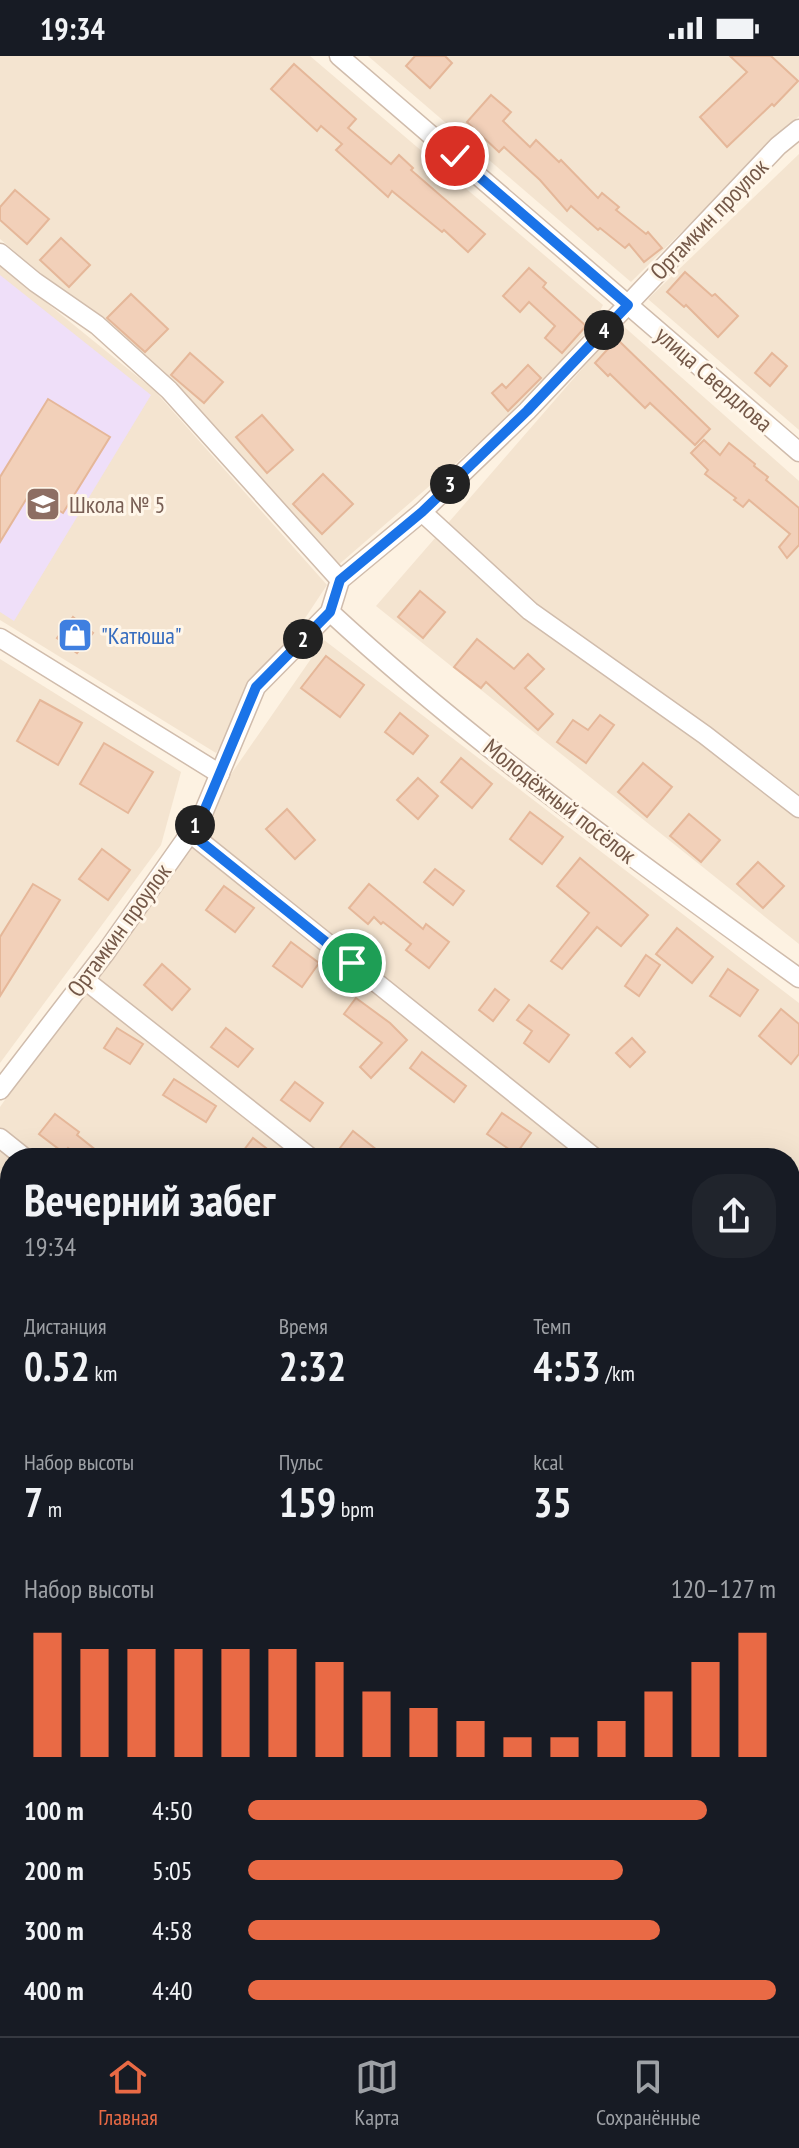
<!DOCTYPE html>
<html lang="ru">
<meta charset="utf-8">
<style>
body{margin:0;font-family:"PT Sans Narrow",sans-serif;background:#20242c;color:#f1f3f6;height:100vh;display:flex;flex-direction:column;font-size:30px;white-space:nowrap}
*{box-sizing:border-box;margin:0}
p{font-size:26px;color:#9ea1a6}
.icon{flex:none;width:44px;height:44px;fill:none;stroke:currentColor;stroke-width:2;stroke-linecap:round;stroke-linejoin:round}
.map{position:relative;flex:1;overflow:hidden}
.drawer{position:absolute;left:0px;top:1092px;width:800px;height:888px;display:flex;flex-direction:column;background:#171b24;border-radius:32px 32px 0 0;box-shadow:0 8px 32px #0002}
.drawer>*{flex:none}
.pin{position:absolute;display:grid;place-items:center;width:68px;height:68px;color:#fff;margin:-34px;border:4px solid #fff;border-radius:50%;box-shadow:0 2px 8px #0007}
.km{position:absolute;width:40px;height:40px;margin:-20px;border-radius:50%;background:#222;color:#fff;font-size:22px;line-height:40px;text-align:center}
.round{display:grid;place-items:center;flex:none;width:84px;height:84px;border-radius:32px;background:#20242c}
.head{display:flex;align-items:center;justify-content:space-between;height:136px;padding:0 24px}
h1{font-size:44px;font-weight:700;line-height:60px}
.stats{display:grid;grid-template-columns:repeat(3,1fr);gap:12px;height:136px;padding:8px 24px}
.stats div{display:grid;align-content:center}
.stats b{font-size:40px;font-weight:700}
.stats small{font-size:22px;font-weight:400}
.stats p{font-size:22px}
.chart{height:224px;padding:16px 24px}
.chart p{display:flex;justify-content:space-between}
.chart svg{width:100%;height:144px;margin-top:8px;stroke:#e96a45;stroke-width:6}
ul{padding:0 24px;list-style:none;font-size:26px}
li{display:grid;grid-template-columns:128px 96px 1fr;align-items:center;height:60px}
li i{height:20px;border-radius:10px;background:#e96a45}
.status{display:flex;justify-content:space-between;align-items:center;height:56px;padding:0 40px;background:#171b24;direction:ltr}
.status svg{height:22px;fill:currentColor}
.menu{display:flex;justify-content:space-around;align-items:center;height:112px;border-top:2px solid #363941;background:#171b24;font-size:22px;color:#9ea1a6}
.menu a{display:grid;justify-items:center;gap:4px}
.menu .on{color:#e96a45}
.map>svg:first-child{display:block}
.residential{fill:#f4e4d0}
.industrial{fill:#ebe4dd}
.education{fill:#efdff9}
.water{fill:#b6dfe6;stroke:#9cced8;stroke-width:2}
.building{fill:#f2d0b9;stroke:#e5b799;stroke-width:2}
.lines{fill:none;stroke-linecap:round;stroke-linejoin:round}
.minor-casing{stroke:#d0bcac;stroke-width:21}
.minor{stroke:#fff;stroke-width:18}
.route-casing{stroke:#fff;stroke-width:16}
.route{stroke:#1a73e8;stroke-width:10}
.labels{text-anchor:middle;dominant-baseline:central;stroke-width:6;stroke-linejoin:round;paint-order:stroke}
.street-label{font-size:24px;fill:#745848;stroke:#fff6e9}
.education-label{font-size:24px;fill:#785e54;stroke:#fff6e9;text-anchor:start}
.shop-label{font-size:24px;fill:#366cbe;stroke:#fff6e9;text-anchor:start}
</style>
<div class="status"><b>19:34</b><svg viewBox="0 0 49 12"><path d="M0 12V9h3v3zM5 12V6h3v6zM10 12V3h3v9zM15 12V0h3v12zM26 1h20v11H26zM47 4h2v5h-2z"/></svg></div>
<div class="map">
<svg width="799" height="1980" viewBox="0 0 799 1980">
<rect width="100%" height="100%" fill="#fdf2e2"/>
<g class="residential">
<polygon points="0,0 310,0 603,249 593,268 556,310 486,381 336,511 165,322 0,183"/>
<polygon points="368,0 799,0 799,60 631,226"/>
<polygon points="799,98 799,374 648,243"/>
<polygon points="0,209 154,334 327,529 216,697 0,564"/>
<polygon points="621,268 799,425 799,888 376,550"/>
<polygon points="324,584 799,947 799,1882 790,1875 790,1102 10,1102 10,1267 0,1259 0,1051"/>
<polygon points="0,603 181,716 161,789 0,1007"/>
</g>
<polygon class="industrial" points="0,1312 10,1320 10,1478 0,1469"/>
<polygon class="education" points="0,219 151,339 14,565 0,556"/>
<g class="water">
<polygon points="10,1577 10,1970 286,1970 295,1980 0,1980 0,1688 8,1667 0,1651 0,1593"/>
<polygon points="799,1809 799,1866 794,1870 790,1869 790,1813"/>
<polygon points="386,1970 575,1970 579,1980 382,1980"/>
</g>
<g class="building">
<polygon points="415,0 445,0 452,7 430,32 406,10"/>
<polygon points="730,0 771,0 798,25 774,50 772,48 727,91 700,61 747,16"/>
<polygon points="294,8 356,63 348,72 391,108 399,99 413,112 411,114 485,178 468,196 444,174 442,176 392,135 388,141 336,94 342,88 321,70 317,75 271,33"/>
<polygon points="491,39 511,56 503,65 530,91 536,84 559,106 561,104 598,142 602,137 619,151 616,154 646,178 648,176 662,192 644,206 629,188 625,192 600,172 598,174 571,150 567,155 540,124 504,91 499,96 467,66"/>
<polygon points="15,134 49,163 27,188 0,164 0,151"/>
<polygon points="61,182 90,209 69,231 40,204"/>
<polygon points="529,212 546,227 543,231 586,270 562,297 545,282 555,270 529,246 520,256 503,240"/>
<polygon points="685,216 712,240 715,238 738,260 718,281 686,249 684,251 667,236"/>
<polygon points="131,238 168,273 145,296 107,262"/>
<polygon points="617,283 710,373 695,389 650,347 645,352 610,318 608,320 595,307"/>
<polygon points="190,297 223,326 204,347 171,319"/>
<polygon points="772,297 787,310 770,330 755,317"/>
<polygon points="528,309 541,322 508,355 492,337 502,328 506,332"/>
<polygon points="48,343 110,381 63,457 30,437 0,486 0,421"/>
<polygon points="262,359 293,394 267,417 236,381"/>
<polygon points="704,384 720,399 729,387 755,408 754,410 768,421 766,424 799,452 799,489 787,502 779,491 790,478 749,444 743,451 734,444 736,442 705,418 708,414 691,397"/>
<polygon points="323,418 353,448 322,478 293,448"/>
<polygon points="420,535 445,556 423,582 398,561"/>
<polygon points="73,561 93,577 77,597 57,582"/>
<polygon points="477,583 514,613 528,598 544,613 525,632 553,658 538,674 486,626 481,632 454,611"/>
<polygon points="326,600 364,629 340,661 301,632"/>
<polygon points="40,644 82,667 58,709 17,685"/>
<polygon points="400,657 428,680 413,698 385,676"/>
<polygon points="600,659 614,669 586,707 557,686 573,664 588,674"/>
<polygon points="104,687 153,716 128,757 80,728"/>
<polygon points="461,702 492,728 472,752 441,726"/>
<polygon points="643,707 672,731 647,761 618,736"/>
<polygon points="418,722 438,740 418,763 397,744"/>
<polygon points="287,753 315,784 295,803 266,773"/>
<polygon points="530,756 563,781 542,808 510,783"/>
<polygon points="689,758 720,784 701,806 670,780"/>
<polygon points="102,793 130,814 108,844 79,823"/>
<polygon points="580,802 648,859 621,890 597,871 562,913 551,905 589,857 557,830"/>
<polygon points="758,806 784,830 763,852 737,828"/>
<polygon points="435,813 464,835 453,849 424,826"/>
<polygon points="33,828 60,844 0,940 0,881"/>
<polygon points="369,828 423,873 426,868 449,886 429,912 406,894 411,888 383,866 381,868 374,861 368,868 349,852"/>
<polygon points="224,830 254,852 235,876 206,854"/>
<polygon points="677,872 713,901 692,927 656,898"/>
<polygon points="291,886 319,907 302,931 273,910"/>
<polygon points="646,899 660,909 639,940 625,930"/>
<polygon points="162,908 190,933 172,954 144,929"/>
<polygon points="728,913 758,934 740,960 710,940"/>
<polygon points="495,933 509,944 493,965 479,954"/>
<polygon points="356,942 390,967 407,984 371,1022 360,1011 382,987 344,958"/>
<polygon points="529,949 569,979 549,1006 524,987 532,975 517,964"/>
<polygon points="781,953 799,968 799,998 791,1008 759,980"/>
<polygon points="117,972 143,988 130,1008 104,992"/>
<polygon points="226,972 253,993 238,1011 211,991"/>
<polygon points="632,982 645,996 630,1011 616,997"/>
<polygon points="422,996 466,1030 454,1046 410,1012"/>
<polygon points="174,1023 216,1050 206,1066 163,1039"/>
<polygon points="295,1026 323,1047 310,1065 281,1044"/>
<polygon points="502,1057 531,1077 516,1098 487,1078"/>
<polygon points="55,1058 79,1076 77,1079 97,1095 91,1102 81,1102 68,1092 64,1097 39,1078"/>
<polygon points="353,1075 387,1102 353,1102 340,1092"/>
<polygon points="253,1082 279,1102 238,1102"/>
</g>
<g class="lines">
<g class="minor-casing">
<g id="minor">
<polyline points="339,0 799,396"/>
<polyline points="0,197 35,226 97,269 169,334 340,524"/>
<polyline points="422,456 530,555 705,679 799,752"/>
<path d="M330 556C476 691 638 806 799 922"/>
<polyline points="0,582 220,718"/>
<polyline points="190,777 595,1102"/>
<polyline points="85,924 311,1102"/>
<polyline points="0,1034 106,896 202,760 256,631 330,556 340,524 422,456 527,355 778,90 799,73"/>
<polyline points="0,1082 25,1102"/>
<polyline points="790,1258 799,1265"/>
<polyline points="0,1284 10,1292"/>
<polyline points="790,1480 799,1487"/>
<polyline points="790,1943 799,1940"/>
<polyline points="700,1980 721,1970"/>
</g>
</g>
<use href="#minor" class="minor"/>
</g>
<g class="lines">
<g class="route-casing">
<polyline id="route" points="352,907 190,777 202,760 256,631 330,556 340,524 422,456 527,355 628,249 455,100"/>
</g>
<use href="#route" class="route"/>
</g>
<defs>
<g id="school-square" transform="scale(1.8)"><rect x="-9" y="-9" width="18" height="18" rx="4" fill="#8d6e63" stroke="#fff6e9"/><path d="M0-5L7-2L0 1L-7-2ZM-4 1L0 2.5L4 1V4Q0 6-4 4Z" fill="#fff"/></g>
<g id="shop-square" transform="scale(1.8)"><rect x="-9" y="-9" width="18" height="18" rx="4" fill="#3f7fe0" stroke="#fff6e9"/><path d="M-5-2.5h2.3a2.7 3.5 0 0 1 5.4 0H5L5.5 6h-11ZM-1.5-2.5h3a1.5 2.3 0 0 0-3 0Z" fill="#fff"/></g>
</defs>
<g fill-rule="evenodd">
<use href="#school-square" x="43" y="448"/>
<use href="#shop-square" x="75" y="579"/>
</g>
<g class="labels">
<g class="street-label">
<text transform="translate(709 163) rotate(-46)">Ортамкин проулок</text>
<text transform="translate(714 323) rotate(41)">улица Свердлова</text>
<text transform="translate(560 745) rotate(38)">Молодёжный посёлок</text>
<text transform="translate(119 874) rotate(-54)">Ортамкин проулок</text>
</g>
<g class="education-label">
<text x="69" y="448">Школа № 5</text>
</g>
<g class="shop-label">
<text x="101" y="579">"Катюша"</text>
</g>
</g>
</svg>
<div class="pin" style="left:352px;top:907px;background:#1e9e55"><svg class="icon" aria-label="arrive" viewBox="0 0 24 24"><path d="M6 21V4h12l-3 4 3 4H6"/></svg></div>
<div class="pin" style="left:455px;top:100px;background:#d93025"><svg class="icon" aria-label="check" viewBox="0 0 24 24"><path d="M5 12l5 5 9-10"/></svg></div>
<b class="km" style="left:195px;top:769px">1</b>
<b class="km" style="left:303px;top:583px">2</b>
<b class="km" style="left:450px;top:428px">3</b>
<b class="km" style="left:604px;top:274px">4</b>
<section class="drawer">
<div class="head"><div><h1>Вечерний забег</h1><p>19:34</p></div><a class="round"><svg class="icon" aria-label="share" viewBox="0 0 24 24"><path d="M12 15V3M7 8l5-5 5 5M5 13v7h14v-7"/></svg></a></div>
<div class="stats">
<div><p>Дистанция</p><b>0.52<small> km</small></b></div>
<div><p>Время</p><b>2:32</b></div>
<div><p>Темп</p><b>4:53<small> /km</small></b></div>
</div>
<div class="stats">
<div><p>Набор высоты</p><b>7<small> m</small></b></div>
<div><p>Пульс</p><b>159<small> bpm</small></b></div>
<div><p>kcal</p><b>35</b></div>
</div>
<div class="chart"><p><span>Набор высоты</span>120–127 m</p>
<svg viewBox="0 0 160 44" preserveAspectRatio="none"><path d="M5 44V6M15 44V11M25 44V11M35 44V11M45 44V11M55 44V11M65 44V15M75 44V24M85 44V29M95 44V33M105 44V38M115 44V38M125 44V33M135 44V24M145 44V15M155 44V6"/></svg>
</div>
<ul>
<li><b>100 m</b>4:50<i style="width:87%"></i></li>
<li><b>200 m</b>5:05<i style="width:71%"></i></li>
<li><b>300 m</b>4:58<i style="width:78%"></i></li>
<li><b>400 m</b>4:40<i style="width:100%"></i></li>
</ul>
</section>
</div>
<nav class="menu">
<a class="on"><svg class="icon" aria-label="home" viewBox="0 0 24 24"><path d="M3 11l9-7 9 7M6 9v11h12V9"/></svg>Главная</a>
<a><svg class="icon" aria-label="map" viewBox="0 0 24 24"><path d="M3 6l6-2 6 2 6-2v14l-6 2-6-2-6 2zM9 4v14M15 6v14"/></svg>Карта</a>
<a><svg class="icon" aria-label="saved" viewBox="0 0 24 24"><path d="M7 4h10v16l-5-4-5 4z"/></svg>Сохранённые</a>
</nav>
